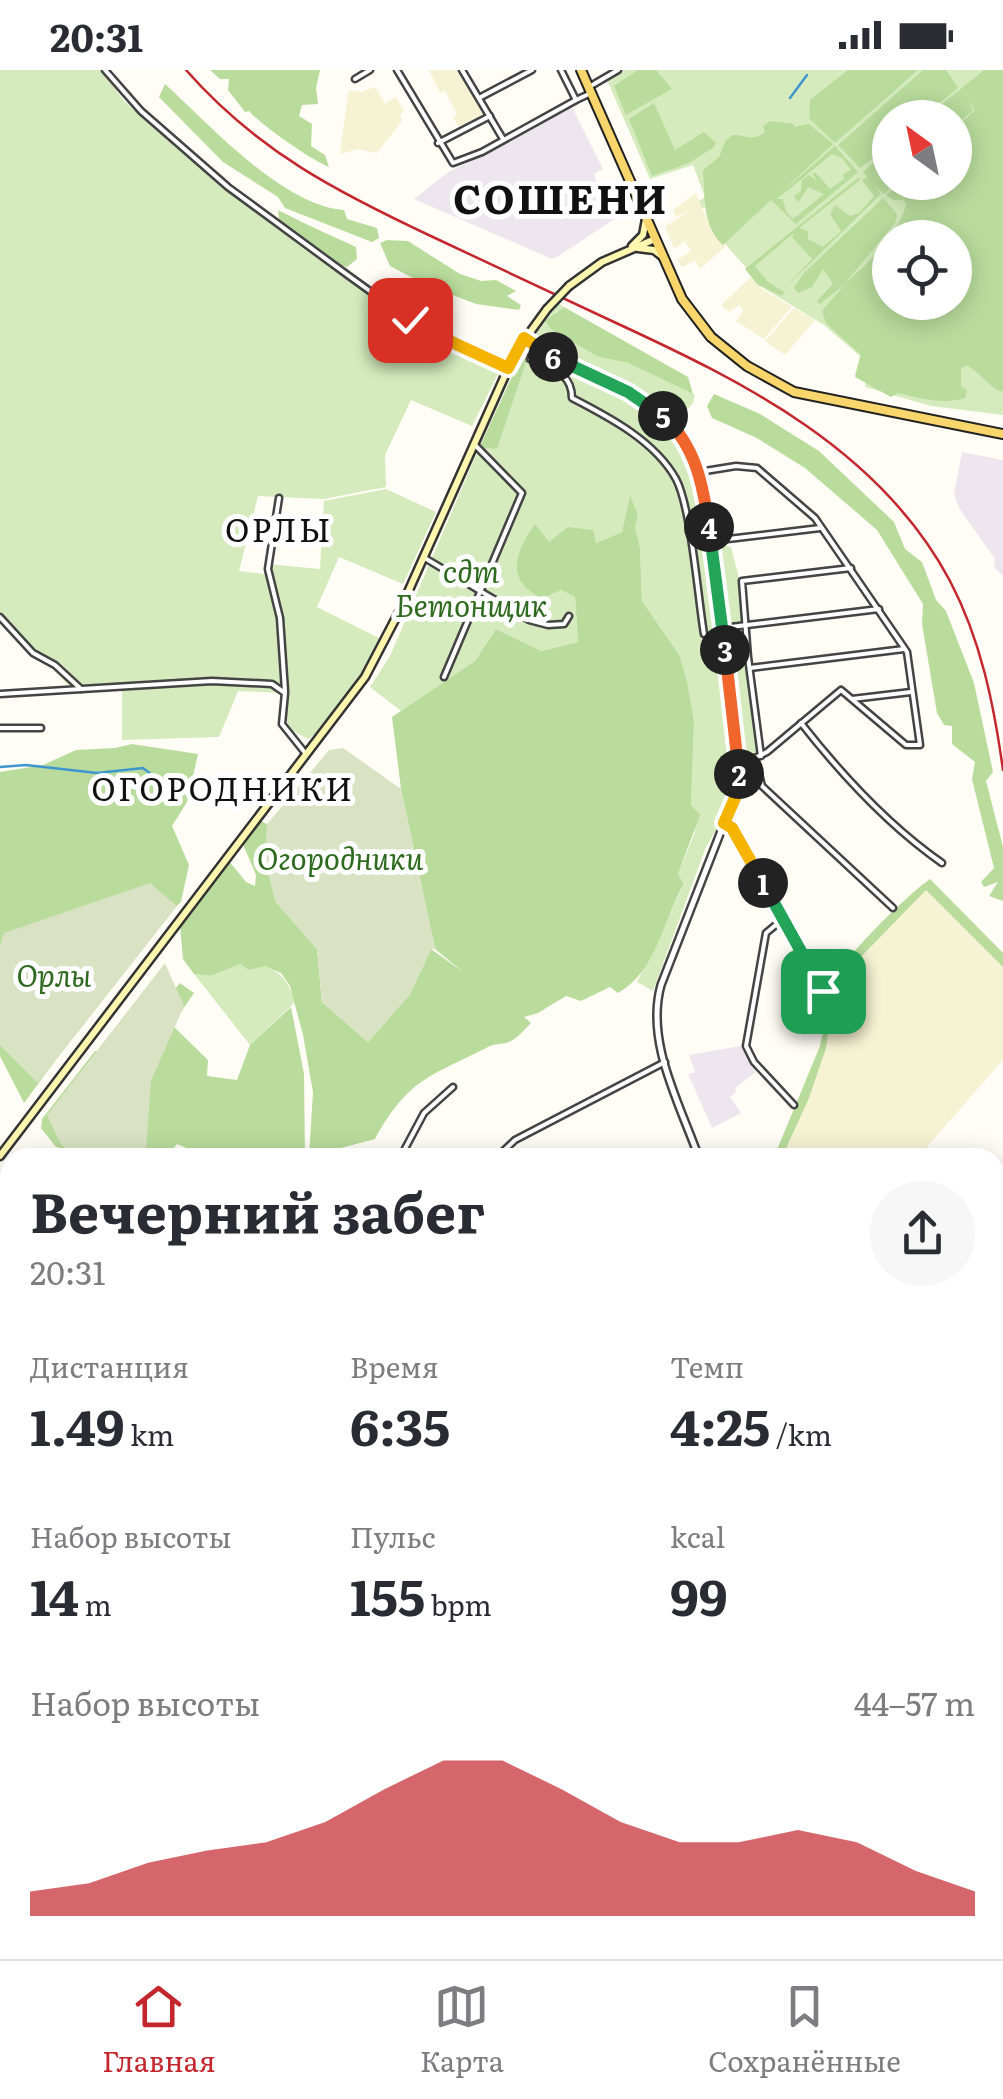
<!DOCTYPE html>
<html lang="ru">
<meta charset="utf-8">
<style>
body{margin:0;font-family:Literata,serif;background:#f7f7f7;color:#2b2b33;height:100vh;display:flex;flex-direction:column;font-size:38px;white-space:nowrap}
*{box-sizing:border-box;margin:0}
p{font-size:32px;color:#7c7c81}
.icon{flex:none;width:55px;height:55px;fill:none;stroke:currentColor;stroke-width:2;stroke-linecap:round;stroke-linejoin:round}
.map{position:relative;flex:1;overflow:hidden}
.sheet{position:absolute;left:0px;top:1078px;width:1005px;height:812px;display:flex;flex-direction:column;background:#fff;border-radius:30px 30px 0 0;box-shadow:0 5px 25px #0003}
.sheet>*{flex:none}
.needle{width:65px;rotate:327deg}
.buttons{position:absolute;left:872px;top:30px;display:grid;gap:20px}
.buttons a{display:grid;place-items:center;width:100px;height:100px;border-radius:50%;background:#fff;box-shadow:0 5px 25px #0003;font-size:50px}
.pin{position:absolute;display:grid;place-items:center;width:85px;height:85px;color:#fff;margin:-42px;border-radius:20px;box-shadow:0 5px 15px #0006}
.km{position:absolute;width:50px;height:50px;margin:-25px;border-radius:50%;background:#222;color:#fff;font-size:28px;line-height:50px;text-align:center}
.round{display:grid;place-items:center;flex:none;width:105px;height:105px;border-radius:52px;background:#f7f7f7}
.overview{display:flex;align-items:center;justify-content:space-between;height:170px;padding:0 30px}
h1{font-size:55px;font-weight:700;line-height:75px}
.metrics{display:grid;grid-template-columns:repeat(3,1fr);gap:15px;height:170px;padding:10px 30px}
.metrics div{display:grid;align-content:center}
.metrics b{font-size:50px;font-weight:700}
.metrics small{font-size:28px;font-weight:400}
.metrics p{font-size:28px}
.chart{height:280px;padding:20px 30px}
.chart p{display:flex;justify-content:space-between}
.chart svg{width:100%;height:180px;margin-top:10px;fill:#c4262e;opacity:.7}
.status{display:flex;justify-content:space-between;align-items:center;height:70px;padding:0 50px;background:#fff;direction:ltr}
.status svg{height:28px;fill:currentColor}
.dock{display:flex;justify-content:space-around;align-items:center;height:140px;border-top:2px solid #e1e1e2;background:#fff;font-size:28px;color:#7c7c81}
.dock a{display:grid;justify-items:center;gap:5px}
.dock .current{color:#c4262e}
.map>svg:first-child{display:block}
.industrial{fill:#eee6ef}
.farmland{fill:#f6f3d4}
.green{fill:#d5ebbd;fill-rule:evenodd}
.forest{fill:#b9dc9c;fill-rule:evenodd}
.cemetery{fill:#d9e3c4}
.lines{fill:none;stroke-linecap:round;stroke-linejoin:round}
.stream{stroke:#3f96cf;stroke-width:2.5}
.minor-casing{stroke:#444;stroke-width:9}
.tertiary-casing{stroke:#444;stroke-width:10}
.secondary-casing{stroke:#333;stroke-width:11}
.primary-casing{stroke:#222;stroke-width:12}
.minor{stroke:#fff;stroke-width:4}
.tertiary{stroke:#fff;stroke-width:5}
.secondary{stroke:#fff6b0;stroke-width:6}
.primary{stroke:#f9d66b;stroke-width:8}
.rail{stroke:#c4262e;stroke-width:2.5}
.secondary-bridge-casing{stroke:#333;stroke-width:11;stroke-linecap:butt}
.secondary-bridge{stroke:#fff6b0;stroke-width:6}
.split-1-casing{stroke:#fff;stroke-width:20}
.split-2-casing{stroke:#fff;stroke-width:20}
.split-3-casing{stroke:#fff;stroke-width:20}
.split-4-casing{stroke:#fff;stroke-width:20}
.split-5-casing{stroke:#fff;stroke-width:20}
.split-6-casing{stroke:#fff;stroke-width:20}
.split-7-casing{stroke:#fff;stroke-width:20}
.split-8-casing{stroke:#fff;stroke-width:20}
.split-1{stroke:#22a559;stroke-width:12}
.split-2{stroke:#f5b400;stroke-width:12}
.split-3{stroke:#f0652b;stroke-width:12}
.split-4{stroke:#22a559;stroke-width:12}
.split-5{stroke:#f0652b;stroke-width:12}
.split-6{stroke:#22a559;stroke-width:12}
.split-7{stroke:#f5b400;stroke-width:12}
.split-8{stroke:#f5b400;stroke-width:12}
.labels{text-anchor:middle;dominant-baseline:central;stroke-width:10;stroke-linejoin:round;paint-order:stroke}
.park-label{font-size:30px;font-style:italic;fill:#2f6b1f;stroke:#fff}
.neighbourhood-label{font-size:32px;letter-spacing:2.5px;fill:#111;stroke:#fff}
.district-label{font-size:40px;font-weight:bold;letter-spacing:2.5px;fill:#111;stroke:#fff}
</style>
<div class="status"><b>20:31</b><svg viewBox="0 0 49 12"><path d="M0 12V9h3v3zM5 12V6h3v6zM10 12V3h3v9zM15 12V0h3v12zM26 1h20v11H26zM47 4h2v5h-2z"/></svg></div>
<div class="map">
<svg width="1003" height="1889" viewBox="0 0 1003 1889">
<rect width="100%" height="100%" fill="#fffdf5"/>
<g class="industrial">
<polygon points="572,37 603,99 594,104 605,142 618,137 622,144 560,185 552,189 414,129 447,103"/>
<polygon points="962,382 1003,390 1003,506 994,497 995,489 959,438 954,424"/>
<polygon points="740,976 756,1002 735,1018 736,1022 730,1027 741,1043 712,1058 688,1004 695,1002 689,985"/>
</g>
<g class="farmland">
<polygon points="429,0 457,0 483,44 459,57 453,47 457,44 445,21 440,23"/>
<polygon points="375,17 385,34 396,27 404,41 400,45 402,51 377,83 358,79 340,84 348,24 350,20 361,22"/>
<polygon points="696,123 713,164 726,176 700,199 695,191 682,197 677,190 691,181 685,172 694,166 674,178 665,157 689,141 676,147 673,140"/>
<polygon points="751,207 764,220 792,237 764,269 736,251 743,241 739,235 729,242 721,235"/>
<polygon points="794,238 815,250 785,285 765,271"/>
<polygon points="926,815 1003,892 1003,990 918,1087 777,1088 822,978 831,918"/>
<polygon points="1003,1556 1003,1714 995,1713 995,1563"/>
</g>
<g class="green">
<path d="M0 0H102L124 31 213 109 411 253 497 300 498 304 472 356 411 330 385 385 386 417 324 429 258 426 239 501 264 504 267 494 320 499 324 431 386 419 436 442 403 514 339 487 317 537 379 568C364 603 338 645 309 669 279 656 289 649 282 623L238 621 219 667 122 670V613L68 615 0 545Z"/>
<path d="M624 0H1003V345L931 336 865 317 866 308 855 305 860 286 824 255 765 219 710 157 705 137 702 138 699 131 705 127 693 95 650 109 607 10ZM890 48H955V112H890ZM890 168H955V232H890Z"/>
<polygon points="559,233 564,237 555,243 599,287 628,293 695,325 693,333 675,353 643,327 547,279 538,272 536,263"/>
<polygon points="527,290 562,305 570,313 573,302 627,327 657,346 678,369 690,392 702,441 722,586 733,715 720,753 706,777 653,921 637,912 684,814 678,804 695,762 691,735 694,652 680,586 642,531 640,477 635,457 638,444 630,427 622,462 596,473 561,520 575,527 578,572 541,581 496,559 475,591 401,641 370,617 390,586 479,378 497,379"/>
<polygon points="722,475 731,477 740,512 744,553 727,556 717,481"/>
<polygon points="735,560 743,561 744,567 758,682 751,687 742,685 727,567"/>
<path d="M240 894 250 900 265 895C283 904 289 913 295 932L250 975 194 904 211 906Z"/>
</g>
<g class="forest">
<path d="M210 0H320L316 18 318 34 302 35 299 46 312 54 311 76 325 85 329 97C313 91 263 57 249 41L245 42 228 20 229 9H220Z"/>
<polygon points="638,0 656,0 672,19 626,45 614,16"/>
<polygon points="848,0 918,0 835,73 809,48 810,30"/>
<polygon points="923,0 946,0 958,18 922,47 890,48 890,75 860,98 838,75"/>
<path d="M984 0H1003V322C988 318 981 302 966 295L961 299V316L967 320 965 328C945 335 918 328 898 323L891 327 855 307 861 285 826 253 822 241 845 214 820 234 817 231 833 214 823 199 812 217 798 223 794 218 803 204 883 128 897 144 895 153 846 212C868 194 900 163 906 134L903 130H893L886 125 899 113 955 112V59L975 40 967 30 973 40 955 57V48L926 47ZM890 168H955V232H890Z"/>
<path d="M165 14C210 55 283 136 344 140L347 149 377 158 379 168 372 172 285 138 278 127 223 92 159 27Z"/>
<polygon points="654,33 675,80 704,62 716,73 714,77 689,93 652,106 629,49"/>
<path d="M770 51 794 54V57L809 54 833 74 777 126 835 76 858 102 796 154 771 130 723 175C702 157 705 124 703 100L719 87 726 70 733 65C747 65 752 72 765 62L763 56ZM832 84 842 88 851 100 843 104 844 109 830 119 816 103H812L817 111 809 105 802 110 801 121 794 126 798 133 808 117 824 124 793 149 786 142 783 129H777Z"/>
<polygon points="890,78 890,112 896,113 884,124 875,116 881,124 783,220 812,189 792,167 795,162 755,196 768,212 784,222 782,226 758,215 745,199 859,107 860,110 799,158 808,161 808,169 823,177 841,161 830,144 835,135 850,146 859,143 874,126 862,110 867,107 863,102"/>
<path d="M278 140C305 154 330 165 356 177L357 189 347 197 341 195 279 149Z"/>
<polygon points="387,170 408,171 460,204 481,211 496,210 516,221 507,226 521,235 519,240 476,234 424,214 390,196 380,173"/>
<polygon points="564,237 688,307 693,324 628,293 599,287 552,260 545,251"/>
<polygon points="521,287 527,290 497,379 479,378"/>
<polygon points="714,324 760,344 819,381 894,452 905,479 922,492 936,530 946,541 974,613 993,702 986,711 1003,777 1003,831 989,826 998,812 984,817 981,812 994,798 972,709 975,692 952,674 952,656 944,655 937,643 922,554 923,534 877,460 805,398 757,368 712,348 707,336"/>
<path d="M630 426 638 444 635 457 640 477 642 531 680 586 688 617 694 652 691 735 700 745 678 804 684 814C662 851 657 901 618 923L610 917 581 931 566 926 538 943 524 947 531 953C524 960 515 971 506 973 501 974 495 974 490 976 432 1006 409 1007 375 1069L341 1078 334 1087H309L313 1022 303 965 290 916 281 903 265 896 249 900 240 894 211 906 194 904 183 889 180 855 229 791 246 812 255 816 256 805 242 772 259 750 267 754 266 794 276 832 317 879 322 932 368 972 410 924 431 879 463 902 435 879 401 719 392 647 475 591 496 559 541 581 578 572 575 527 561 520 543 528C504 512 515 482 535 454L549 472 568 457 593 460 596 473 622 462Z"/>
<polygon points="132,674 198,684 187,732 172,756 189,795 181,832 154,857 24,1033 0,986 0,702 43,695 76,680 115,678"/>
<path d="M930 809 1003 883V897L926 820 851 897 830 927 826 926C828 901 907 825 930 809Z"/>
<polygon points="180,913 194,923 172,955 208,990 207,1006 237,1010 250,975 291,937 304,1004 305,1087 200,1087 194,1081 177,1074 167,1086 142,1083 129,1087 76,1087 55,1076 41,1058 42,1049 95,981 136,980 157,940"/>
<polygon points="828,936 831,940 826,978 809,1028 782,1087 774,1087 820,976"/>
<polygon points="10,1673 10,1854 0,1853 0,1676"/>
</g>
<g class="cemetery">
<polygon points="343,678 401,719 435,879 431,879 410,924 368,972 322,932 317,879 276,832 266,793 267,754 329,680"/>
<polygon points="150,813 177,836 38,1013 0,975 0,875 4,863"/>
<path d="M165 893 184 936 151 1011 146 1080C128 1086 82 1096 67 1081 58 1073 53 1056 47 1045Z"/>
</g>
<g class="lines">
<g class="stream">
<polyline points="790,28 807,5"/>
<polyline points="0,697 26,695 97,703 143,698 170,719"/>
</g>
<g class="minor-casing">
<g id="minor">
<polyline points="105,0 141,41 228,117 349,206 410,250 508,298"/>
<polyline points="397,0 453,93 482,82 576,30"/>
<polyline points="462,0 503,69"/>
<polyline points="561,0 576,30 591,23"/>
<polyline points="355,9 370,0"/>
<polyline points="589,17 618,0"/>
<polyline points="479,28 532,0"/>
<polyline points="438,73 490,46"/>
<path d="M535 277 530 289C551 299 572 302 572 328 609 347 655 371 676 409 691 437 698 528 704 564"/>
<polyline points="699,402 736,396 757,398 815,448 907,582 920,675 906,675 841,620 767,682 755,688 739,689"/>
<polyline points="279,428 268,499 280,548 285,621"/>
<polyline points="711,471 820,458"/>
<polyline points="423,487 529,550 548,555 564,554 569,546"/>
<polyline points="0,547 33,583 55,595 81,619"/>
<polyline points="722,558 879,539"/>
<polyline points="750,598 904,579"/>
<polyline points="444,607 522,423 474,374"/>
<polyline points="0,624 212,611 272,614 285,623 282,654 306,684"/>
<polyline points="852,629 911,622"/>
<path d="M801 653C841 704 889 756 942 793"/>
<polyline points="0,658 41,658"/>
<polyline points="761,686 748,587 742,511 851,498"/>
<polyline points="755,688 762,716 893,838"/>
<polyline points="725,753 732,757 823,921"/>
<polyline points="783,849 766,863 746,976 754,992 794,1035"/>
<polyline points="400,1088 424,1043 453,1017"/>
<polyline points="496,1088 515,1070 665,992"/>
<polyline points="996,1108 1003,1114"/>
<polyline points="995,1297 1003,1288"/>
<polyline points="0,1379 1,1379"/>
<polyline points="995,1388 1003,1382"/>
<polyline points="995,1416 1003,1425"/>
<polyline points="0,1441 7,1445 0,1466"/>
<polyline points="3,1549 10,1532"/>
<polyline points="995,1718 1003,1718"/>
<polyline points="259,1889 261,1880"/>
</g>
</g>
<g class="tertiary-casing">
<g id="tertiary">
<path d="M525 269C597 324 678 313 704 420L739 689V715L661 915C645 972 680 1034 699 1088"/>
<polyline points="494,1880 494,1889"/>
<polyline points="670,1880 670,1889"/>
</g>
</g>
<g class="secondary-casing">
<g id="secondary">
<polyline points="632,176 643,165 646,149"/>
<polyline points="638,178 654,180 663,187"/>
<polyline points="569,216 602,192 655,169"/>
<polyline points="0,1086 365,607 400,540 515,283 547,239"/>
</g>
</g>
<g class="primary-casing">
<polyline id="primary" points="581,0 682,229 711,267 747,296 794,322 1003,364"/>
</g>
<use href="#minor" class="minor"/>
<use href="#tertiary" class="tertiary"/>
<use href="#secondary" class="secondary"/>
<use href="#primary" class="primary"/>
<path class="rail" d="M186 0C258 82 339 123 435 168 495 196 555 224 614 252 744 312 880 379 950 511 981 570 994 635 1003 700"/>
<g class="secondary-bridge-casing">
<polyline id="secondary-bridge" points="547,239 569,216"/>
</g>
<use href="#secondary-bridge" class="secondary-bridge"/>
</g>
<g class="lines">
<g class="split-1-casing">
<polyline id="split-1" points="763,813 823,921"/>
</g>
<g class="split-2-casing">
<polyline id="split-2" points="739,704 735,728 724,753 732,758 763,813"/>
</g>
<g class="split-3-casing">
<polyline id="split-3" points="725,580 739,704"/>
</g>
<g class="split-4-casing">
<polyline id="split-4" points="709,457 725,580"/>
</g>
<g class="split-5-casing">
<path id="split-5" d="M663 346C696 376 703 415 709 457"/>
</g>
<g class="split-6-casing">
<polyline id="split-6" points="553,287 628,322 663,346"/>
</g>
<g class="split-7-casing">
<polyline id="split-7" points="458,275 508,298 524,268 553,287"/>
</g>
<g class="split-8-casing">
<polyline id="split-8" points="410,250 458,275"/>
</g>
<use href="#split-1" class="split-1"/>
<use href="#split-2" class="split-2"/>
<use href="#split-3" class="split-3"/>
<use href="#split-4" class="split-4"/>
<use href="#split-5" class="split-5"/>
<use href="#split-6" class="split-6"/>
<use href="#split-7" class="split-7"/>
<use href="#split-8" class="split-8"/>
</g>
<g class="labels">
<g class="park-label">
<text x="471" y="500">сдт<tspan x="471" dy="34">Бетонщик</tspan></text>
<text x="340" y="787">Огородники</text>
<text x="54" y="904">Орлы</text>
</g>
<g class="neighbourhood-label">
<text x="279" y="458">ОРЛЫ</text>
<text x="223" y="717">ОГОРОДНИКИ</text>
</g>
<g class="district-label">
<text x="561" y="126">СОШЕНИ</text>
</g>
</g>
</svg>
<div class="buttons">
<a><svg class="needle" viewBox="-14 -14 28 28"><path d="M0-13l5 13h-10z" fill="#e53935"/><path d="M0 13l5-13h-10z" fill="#7c7c81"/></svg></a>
<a><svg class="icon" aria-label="locate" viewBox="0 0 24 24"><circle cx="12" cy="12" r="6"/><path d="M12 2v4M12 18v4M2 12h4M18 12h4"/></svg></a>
</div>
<div class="pin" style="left:823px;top:921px;background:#1e9e55"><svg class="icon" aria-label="arrive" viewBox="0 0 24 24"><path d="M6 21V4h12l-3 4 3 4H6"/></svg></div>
<div class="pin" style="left:410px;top:250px;background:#d93025"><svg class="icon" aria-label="check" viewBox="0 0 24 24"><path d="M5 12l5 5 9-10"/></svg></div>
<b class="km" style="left:763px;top:813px">1</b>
<b class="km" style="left:739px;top:704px">2</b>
<b class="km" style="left:725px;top:580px">3</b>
<b class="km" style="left:709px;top:457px">4</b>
<b class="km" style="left:663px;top:346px">5</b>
<b class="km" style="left:553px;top:287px">6</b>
<section class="sheet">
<div class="overview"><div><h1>Вечерний забег</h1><p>20:31</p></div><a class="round"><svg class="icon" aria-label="share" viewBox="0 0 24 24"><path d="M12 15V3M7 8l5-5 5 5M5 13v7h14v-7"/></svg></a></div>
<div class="metrics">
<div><p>Дистанция</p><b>1.49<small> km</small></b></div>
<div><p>Время</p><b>6:35</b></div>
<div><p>Темп</p><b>4:25<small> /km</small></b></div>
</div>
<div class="metrics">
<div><p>Набор высоты</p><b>14<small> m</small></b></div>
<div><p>Пульс</p><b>155<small> bpm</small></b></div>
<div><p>kcal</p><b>99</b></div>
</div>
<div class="chart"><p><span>Набор высоты</span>44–57 m</p>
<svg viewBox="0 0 160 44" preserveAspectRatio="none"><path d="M0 44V38L10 36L20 31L30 28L40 26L50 21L60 13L70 6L80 6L90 13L100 21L110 26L120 26L130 23L140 26L150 33L160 38V44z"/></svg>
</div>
</section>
</div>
<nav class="dock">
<a class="current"><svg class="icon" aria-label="home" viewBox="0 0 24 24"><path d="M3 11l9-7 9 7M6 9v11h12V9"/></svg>Главная</a>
<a><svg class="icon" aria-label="map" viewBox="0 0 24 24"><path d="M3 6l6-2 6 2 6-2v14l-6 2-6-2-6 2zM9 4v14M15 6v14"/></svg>Карта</a>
<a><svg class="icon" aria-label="saved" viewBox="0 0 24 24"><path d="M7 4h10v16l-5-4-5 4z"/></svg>Сохранённые</a>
</nav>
